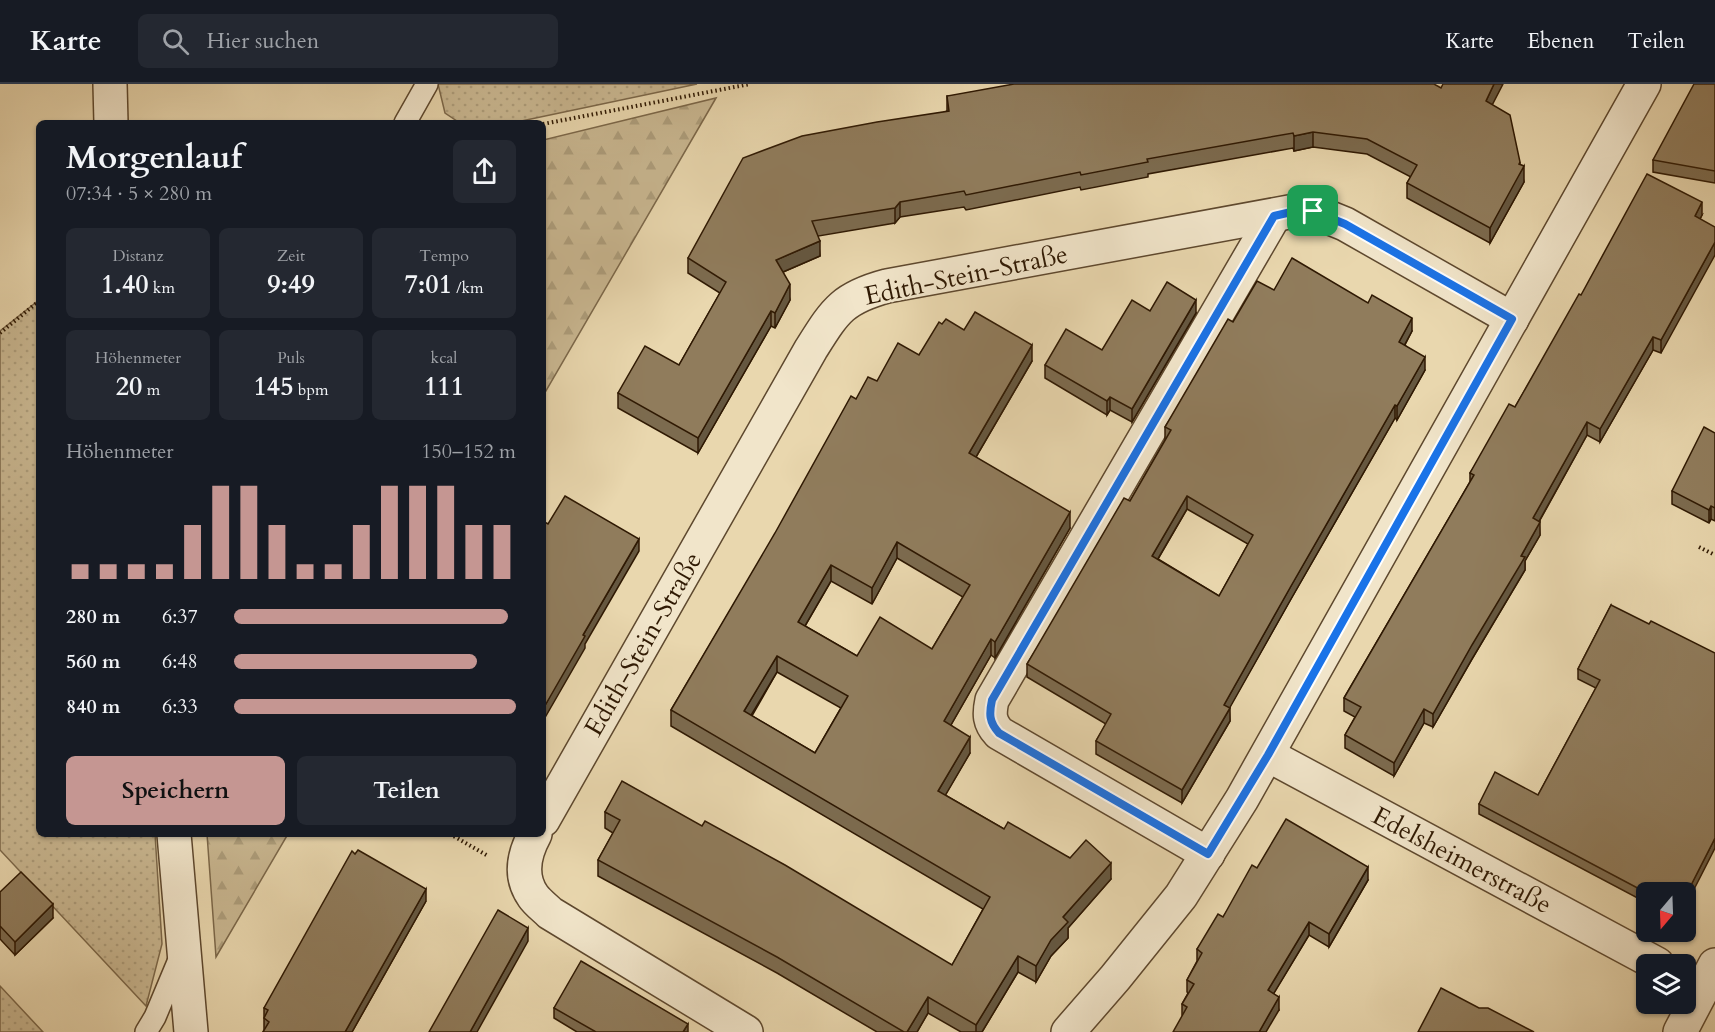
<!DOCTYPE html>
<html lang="de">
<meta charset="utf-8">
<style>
body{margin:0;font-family:Cardo,serif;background:#242831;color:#f1f3f6;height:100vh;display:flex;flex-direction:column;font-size:22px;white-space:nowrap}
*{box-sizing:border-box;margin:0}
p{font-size:20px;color:#9ea1a6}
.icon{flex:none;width:33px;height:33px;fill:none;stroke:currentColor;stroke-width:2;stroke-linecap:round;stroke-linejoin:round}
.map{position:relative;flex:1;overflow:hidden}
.drawer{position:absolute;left:36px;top:36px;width:510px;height:717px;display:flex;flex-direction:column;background:#171b24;border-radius:9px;box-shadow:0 2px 4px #0004}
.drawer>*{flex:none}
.needle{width:39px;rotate:199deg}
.tools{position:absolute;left:1636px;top:798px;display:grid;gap:12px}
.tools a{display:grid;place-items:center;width:60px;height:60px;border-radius:9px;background:#171b24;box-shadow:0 2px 4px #0004;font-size:30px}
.pin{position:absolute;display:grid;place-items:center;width:51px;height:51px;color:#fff;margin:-26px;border-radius:12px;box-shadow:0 3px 9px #0006}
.round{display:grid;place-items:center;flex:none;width:63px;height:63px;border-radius:9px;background:#242831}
.overview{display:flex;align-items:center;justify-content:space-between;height:102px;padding:0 30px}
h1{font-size:33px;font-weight:600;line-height:45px}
.stats{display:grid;grid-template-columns:repeat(3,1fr);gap:9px;height:102px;padding:6px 30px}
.stats div{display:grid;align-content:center;border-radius:9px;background:#242831;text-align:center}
.stats b{font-size:26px;font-weight:600}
.stats small{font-size:16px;font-weight:400}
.stats p{font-size:16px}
.chart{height:168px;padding:12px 30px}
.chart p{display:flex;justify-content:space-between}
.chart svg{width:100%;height:108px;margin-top:6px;stroke:#c59692;stroke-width:6}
.button{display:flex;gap:12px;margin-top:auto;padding:12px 30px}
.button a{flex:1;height:69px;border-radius:9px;background:#c59692;color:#111;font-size:24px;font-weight:600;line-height:69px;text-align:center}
.button a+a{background:#242831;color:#f1f3f6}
ul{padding:0 30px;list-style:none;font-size:20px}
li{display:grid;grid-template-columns:96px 72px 1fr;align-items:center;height:45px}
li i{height:15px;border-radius:8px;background:#c59692}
header{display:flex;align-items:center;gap:36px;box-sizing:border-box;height:84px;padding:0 30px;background:#171b24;border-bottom:2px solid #363941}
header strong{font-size:28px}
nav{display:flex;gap:33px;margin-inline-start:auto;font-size:21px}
.search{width:420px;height:54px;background:#242831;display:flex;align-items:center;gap:15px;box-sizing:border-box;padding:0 21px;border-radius:9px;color:#9ea1a6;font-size:22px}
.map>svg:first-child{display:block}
.grass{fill:url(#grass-dots);stroke:#7c684a;stroke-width:1.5}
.forest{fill:url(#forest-firs);stroke:#7c684a;stroke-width:1.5}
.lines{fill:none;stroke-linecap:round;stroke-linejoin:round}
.service-casing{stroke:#5e482e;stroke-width:24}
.minor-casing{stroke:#5e482e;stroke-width:36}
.tertiary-casing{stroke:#5e482e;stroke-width:36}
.path{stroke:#2f1903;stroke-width:4;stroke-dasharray:1.5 3;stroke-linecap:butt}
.service{stroke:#f1e5ca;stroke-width:21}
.minor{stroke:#f1e5ca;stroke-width:33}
.tertiary{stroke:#f1e5ca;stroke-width:33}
.wall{fill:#7c6b4f;stroke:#2f1903;stroke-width:1.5;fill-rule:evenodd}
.shaded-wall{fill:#655740;stroke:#2f1903;stroke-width:1.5}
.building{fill:#907c5c;stroke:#2f1903;stroke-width:1.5;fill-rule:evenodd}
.route-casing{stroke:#fff;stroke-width:12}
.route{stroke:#1a73e8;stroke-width:8}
.labels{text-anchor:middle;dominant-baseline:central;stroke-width:5;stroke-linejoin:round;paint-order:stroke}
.street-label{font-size:26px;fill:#2f1903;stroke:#f1e5ca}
</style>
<header>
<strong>Karte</strong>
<div class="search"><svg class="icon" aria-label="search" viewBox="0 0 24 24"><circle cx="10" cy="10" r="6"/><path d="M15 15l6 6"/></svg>Hier suchen</div>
<nav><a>Karte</a><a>Ebenen</a><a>Teilen</a></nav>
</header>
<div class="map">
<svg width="1715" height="948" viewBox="0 0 1715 948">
<defs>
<pattern id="grass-dots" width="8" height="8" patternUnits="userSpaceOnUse" patternTransform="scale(1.5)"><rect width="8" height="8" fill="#c9b791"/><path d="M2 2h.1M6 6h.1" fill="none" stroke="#ad9d7b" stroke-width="1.8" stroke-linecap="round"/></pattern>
<pattern id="forest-firs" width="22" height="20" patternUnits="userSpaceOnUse" patternTransform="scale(1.5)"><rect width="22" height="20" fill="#c9b791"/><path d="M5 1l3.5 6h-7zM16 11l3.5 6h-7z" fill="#ad9d7b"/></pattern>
</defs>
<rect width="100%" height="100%" fill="#e9d7ae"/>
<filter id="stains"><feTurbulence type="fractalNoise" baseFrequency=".00333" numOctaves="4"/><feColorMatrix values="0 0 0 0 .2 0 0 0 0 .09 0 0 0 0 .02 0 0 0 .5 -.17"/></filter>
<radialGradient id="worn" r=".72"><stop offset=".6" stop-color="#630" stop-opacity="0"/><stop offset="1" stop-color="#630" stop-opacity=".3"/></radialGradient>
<g class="grass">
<polygon points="438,0 697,0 512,39 460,39 445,29"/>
<polygon points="39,216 39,750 155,750 162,860 146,922 0,766 0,247"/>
<polygon points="0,902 43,948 0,948"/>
</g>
<g class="forest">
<polygon points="716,14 543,312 543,56"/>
<polygon points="207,750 288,750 216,873"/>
</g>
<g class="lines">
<g class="service-casing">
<g id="service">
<polyline points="405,39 427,0"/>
<polyline points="146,948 155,933 181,871"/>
</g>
</g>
<g class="minor-casing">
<g id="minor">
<polyline points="1268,671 1657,880"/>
<path d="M543 736 811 265C835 227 842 214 887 202L1300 126 1313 127 1345 140 1512 235"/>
<path d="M535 750C524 770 519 792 533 812 537 818 545 824 550 829L746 948"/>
<path d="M1208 770 999 649C989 638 989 630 992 616L1274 132"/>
<polyline points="1068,948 1115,894 1181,812 1242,715 1644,0"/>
<polyline points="1680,948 1715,881"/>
</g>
</g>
<g class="tertiary-casing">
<g id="tertiary">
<polyline points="110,0 111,39"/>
<polyline points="174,750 191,948"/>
</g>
</g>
<g class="path">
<polyline points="543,40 750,0"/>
<polyline points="0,249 39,217"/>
<polyline points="1699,463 1715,471"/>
<polyline points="450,750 488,772"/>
</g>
<use href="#service" class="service"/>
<use href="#minor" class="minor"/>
<use href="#tertiary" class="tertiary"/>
</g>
<g class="wall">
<polygon points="1715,0 1715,99 1653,88 1653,76"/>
<polygon points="1441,4 1492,21 1520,81 1524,98 1490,159 1407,114 1407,99 1411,93 1367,70 1313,63 1294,67 1293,64 1148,90 1148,93 1081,106 1080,103 966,126 964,123 900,133 895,139 818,152 820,172 783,188 790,216 775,244 771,242 698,369 618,324 618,309 679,281 720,209 688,189 688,174 947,27 947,12"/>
<polygon points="1702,131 1700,135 1661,269 1653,266 1600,358 1587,351 1539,438 1540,451 1525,477 1525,486 1472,575 1433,643 1424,639 1394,692 1345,664 1345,651 1355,633 1344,627 1344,614 1470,398 1470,389 1515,323 1581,211"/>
<path d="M1274 206 1412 247 1405 261 1425 286 1397 336 1395 334 1291 515 1229 624 1230 637 1182 719 1096 670V657L1106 640 1027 593V580L1130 417 1165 356V343L1233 238ZM1187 425 1248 460 1219 512 1158 475Z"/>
<polygon points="1150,227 1196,229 1132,338 1110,326 1107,331 1045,294 1045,281 1102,266"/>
<path d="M942 240 964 246 1032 277 976 373 1070 444 995 574 991 571 951 641 970 669 945 711 1004 745 1070 774 1111 795 1068 844V854L1051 872 1036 898 1018 888 982 948H961L928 929 917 948H877L777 889 598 792V776L613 749 605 744V728L952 881 983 825 671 642V626L856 315 877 297 919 271ZM897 474 963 513 932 565 857 572 805 542 831 497 872 520ZM777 588 841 624 815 669 752 632Z"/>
<polygon points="1715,349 1715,437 1711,435 1709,439 1672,420 1672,407"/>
<polygon points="1611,521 1686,808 1647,808 1647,819 1479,730 1479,720 1538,711 1596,604 1578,595 1578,585"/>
<polygon points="1257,784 1368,796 1329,863 1309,851 1273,910 1279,926 1182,931 1182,920 1188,909 1187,908 1187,896 1197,877 1197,865 1223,833"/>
<polygon points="0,808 53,834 15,871 0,855"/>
<polygon points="426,817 352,948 263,948 264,946 264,924"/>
<polygon points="554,924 688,948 577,948 554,934"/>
</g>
<g class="shaded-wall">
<polygon points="1494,0 1503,0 1486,33 1486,17"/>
<polygon points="1313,48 1313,63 1294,67 1294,52"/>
<polygon points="1520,78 1520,89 1524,82 1524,98 1490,159 1490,144"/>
<polygon points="900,118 900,133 895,139 895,124"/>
<polygon points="1702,118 1702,131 1695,145 1695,132"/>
<polygon points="820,157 820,172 776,191 776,176"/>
<polygon points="1715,158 1715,171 1661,269 1661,256"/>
<polygon points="790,200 790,216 775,244 775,229"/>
<polygon points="1196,216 1196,229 1132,338 1132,325"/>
<polygon points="771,227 771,242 698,369 698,354"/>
<polygon points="1412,234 1412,247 1399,271 1399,258"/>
<polygon points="1653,253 1653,266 1600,358 1600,345"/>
<polygon points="1032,261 1032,277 969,385 969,369"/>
<polygon points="1425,273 1425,286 1397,336 1397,322"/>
<polygon points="1110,313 1110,326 1107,331 1107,317"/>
<polygon points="1395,321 1395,334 1291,515 1224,634 1224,621 1291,502"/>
<polygon points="1587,338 1587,351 1533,448 1533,434"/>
<polygon points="1187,412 1187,425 1152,485 1152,472"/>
<polygon points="1711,422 1711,435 1709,439 1709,426"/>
<polygon points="1070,428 1070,444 995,574 995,558"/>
<polygon points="1540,438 1540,451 1525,477 1525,486 1472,575 1433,643 1433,630"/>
<polygon points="639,455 639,467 585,560 585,564 543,637 543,625 583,551"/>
<polygon points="897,458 897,474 872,520 872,504"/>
<polygon points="831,481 831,497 798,554 798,538"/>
<polygon points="991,555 991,571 944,653 944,637"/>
<polygon points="777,572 777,588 744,643 744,627"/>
<polygon points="1230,624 1230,637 1182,719 1182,706"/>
<polygon points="1424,625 1424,639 1394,692 1394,679"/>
<polygon points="970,653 970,669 938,724 938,707"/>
<polygon points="1715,754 1715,764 1686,821 1686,811"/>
<polygon points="1111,779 1111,795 1068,844 1068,854 1051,872 1036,898 1036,882 1063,833"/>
<polygon points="1368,783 1368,796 1329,863 1329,850"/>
<polygon points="426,805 426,817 352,948 345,948"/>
<polygon points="53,820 53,834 15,871 15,858"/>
<polygon points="1309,838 1309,851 1268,919 1268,906"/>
<polygon points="528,844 528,857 477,948 470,948"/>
<polygon points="1018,872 1018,888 982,948 976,948 976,941"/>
<polygon points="928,913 928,929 917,948 907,948"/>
<polygon points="1279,913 1279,926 1266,948 1259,948"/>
<polygon points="688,940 688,948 683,948"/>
</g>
<g class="building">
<polygon points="1014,0 1434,0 1441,4 1443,0 1494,0 1486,17 1510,31 1520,78 1519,80 1524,82 1490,144 1407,99 1417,81 1367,55 1313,48 1294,52 1293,49 1147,75 1148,78 1081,91 1080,88 966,111 964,107 900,118 895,124 812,137 820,157 776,176 790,200 775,229 771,227 698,354 618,309 645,262 679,281 726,198 688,174 743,74 802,52 877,38 949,27 947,12"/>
<polygon points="1694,0 1715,0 1715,87 1653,76"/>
<polygon points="1647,90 1702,118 1695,132 1715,143 1715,158 1661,256 1653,253 1600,345 1587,338 1533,434 1540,438 1521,472 1525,473 1472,561 1433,630 1424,625 1394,679 1345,651 1361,623 1344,614 1474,391 1470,389 1509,320 1515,323 1579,210 1581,211"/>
<path d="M1292 174 1368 219 1372 211 1412 234 1399 258 1425 273 1397 322 1395 321 1291 502 1224 621 1230 624 1182 706 1096 657 1111 630 1027 580 1124 414 1130 417 1171 346 1165 343 1228 235 1233 238 1257 197 1274 206ZM1187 412 1253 451 1219 512 1152 472Z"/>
<polygon points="1167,198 1196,216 1132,325 1110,313 1107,317 1045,281 1066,245 1102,266 1132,216 1150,227"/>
<path d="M975 228 1032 261 969 369 1070 428 995 558 991 555 944 637 970 653 938 707 1004 745 1008 738 1070 774 1086 756 1111 779 1063 833 1068 838 1051 856 1036 882 1018 872 976 941 928 913 907 948H904L777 873 598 776 620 736 605 728 622 697 702 742 705 737 785 781 952 881 990 813 671 626 775 449 851 312 856 315 868 293 877 297 898 259 919 271 939 238 942 240 946 235 964 246ZM897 458 970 501 932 565 880 533 857 572 798 538 831 481 872 504ZM777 572 848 612 815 669 744 627Z"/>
<polygon points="1704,343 1715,349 1715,424 1711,422 1709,426 1672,407"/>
<polygon points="565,412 639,455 583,551 585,552 543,625 543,437 548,440"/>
<polygon points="1611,521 1649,540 1651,537 1715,569 1715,754 1686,811 1686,808 1657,808 1650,805 1648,808 1647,809 1479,720 1495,688 1538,711 1600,596 1578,585"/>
<polygon points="1286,735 1368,783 1329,850 1309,838 1268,906 1279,913 1259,948 1173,948 1187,923 1182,920 1194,900 1187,896 1202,869 1197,865 1218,830 1223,833 1252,781 1257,784"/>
<polygon points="358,766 426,805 345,948 263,948 269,938 264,934 268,926 264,924 352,767 355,770"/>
<polygon points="21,788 53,820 15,858 0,842 0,808"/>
<polygon points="498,826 528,844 470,948 429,948"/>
<polygon points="581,877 688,940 683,948 596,948 554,924"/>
<polygon points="1441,904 1479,924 1488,924 1534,948 1418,948"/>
</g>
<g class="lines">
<g class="route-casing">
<path id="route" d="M1300 126 1313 127 1345 140 1512 235 1268 671 1208 770 999 649C989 638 989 630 992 616L1274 132Z"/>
</g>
<use href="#route" class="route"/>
</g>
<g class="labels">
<g class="street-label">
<text transform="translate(966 191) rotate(-12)">Edith-Stein-Straße</text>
<text transform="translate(643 560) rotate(-60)">Edith-Stein-Straße</text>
<text transform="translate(1462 776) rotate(28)">Edelsheimerstraße</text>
</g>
</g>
<rect width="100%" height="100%" filter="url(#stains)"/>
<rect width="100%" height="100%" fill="url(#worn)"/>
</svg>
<div class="tools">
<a><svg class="needle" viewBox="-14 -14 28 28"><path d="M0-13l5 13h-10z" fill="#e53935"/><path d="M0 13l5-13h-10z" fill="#9ea1a6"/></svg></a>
<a><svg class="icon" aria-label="layers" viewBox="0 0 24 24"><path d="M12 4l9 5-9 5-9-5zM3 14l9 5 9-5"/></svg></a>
</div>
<div class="pin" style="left:1313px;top:127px;background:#1e9e55"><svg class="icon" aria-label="arrive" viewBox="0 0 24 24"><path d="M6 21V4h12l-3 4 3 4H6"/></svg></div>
<section class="drawer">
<div class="overview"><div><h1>Morgenlauf</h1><p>07:34 · 5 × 280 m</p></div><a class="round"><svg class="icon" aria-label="share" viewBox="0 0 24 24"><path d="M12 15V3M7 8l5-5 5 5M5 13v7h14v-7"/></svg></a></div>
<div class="stats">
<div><p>Distanz</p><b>1.40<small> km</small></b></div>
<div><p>Zeit</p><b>9:49</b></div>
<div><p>Tempo</p><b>7:01<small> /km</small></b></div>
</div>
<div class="stats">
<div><p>Höhenmeter</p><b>20<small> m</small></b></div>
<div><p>Puls</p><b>145<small> bpm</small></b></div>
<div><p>kcal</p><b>111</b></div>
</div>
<div class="chart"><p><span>Höhenmeter</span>150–152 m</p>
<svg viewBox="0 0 160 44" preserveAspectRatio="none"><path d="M5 44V38M15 44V38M25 44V38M35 44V38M45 44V22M55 44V6M65 44V6M75 44V22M85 44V38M95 44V38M105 44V22M115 44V6M125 44V6M135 44V6M145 44V22M155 44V22"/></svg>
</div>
<ul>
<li><b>280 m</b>6:37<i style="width:97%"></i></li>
<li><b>560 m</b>6:48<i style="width:86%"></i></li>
<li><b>840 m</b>6:33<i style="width:100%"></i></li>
</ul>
<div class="button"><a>Speichern</a><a>Teilen</a></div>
</section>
</div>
